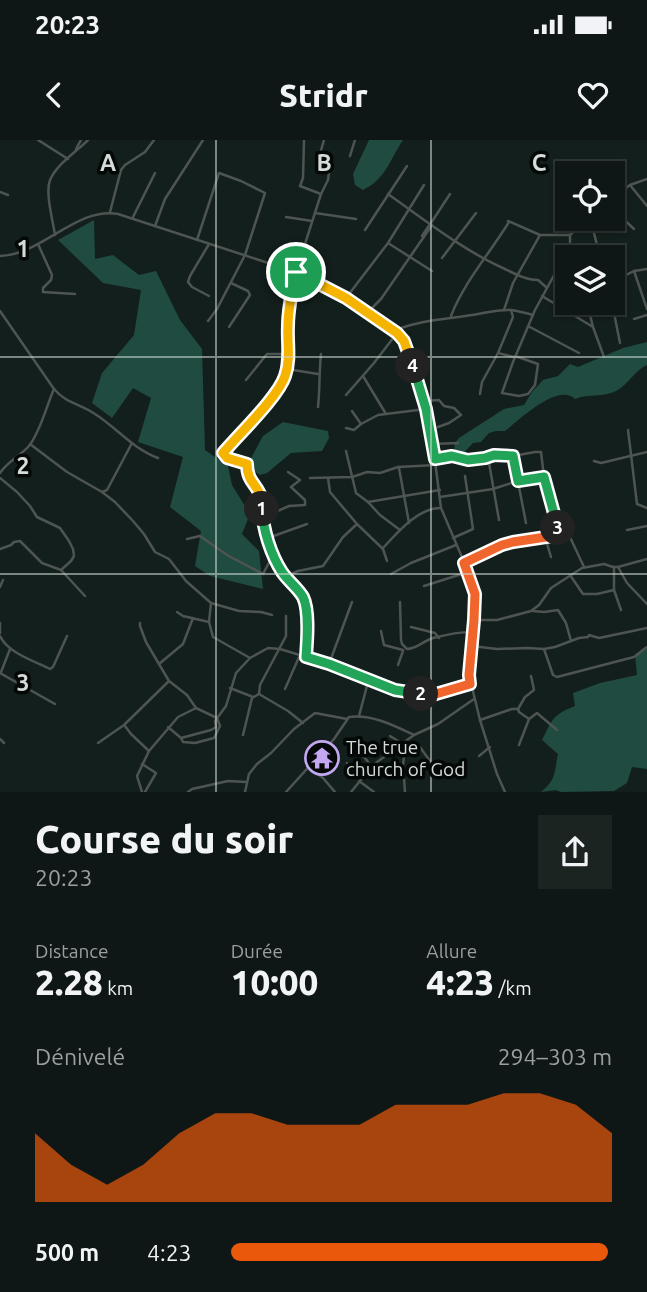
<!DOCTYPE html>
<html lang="fr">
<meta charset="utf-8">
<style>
body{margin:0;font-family:Ubuntu,sans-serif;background:#1c2422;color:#f1f3f6;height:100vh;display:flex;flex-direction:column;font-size:26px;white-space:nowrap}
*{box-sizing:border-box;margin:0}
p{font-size:23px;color:#9b9fa0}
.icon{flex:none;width:38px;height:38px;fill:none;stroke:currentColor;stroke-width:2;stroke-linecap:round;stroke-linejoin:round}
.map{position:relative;height:652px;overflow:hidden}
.panel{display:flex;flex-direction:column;background:#0e1715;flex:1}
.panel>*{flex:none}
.fabs{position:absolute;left:555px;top:21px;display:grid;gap:14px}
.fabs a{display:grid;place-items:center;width:70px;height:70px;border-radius:0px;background:#0e1715;box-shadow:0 2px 5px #0004,0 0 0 2px #2e3634;font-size:35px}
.pin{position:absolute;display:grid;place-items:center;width:60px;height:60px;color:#fff;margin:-30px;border:4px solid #fff;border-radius:50%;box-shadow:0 2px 7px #0007}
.km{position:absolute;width:35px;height:35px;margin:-18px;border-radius:50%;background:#222;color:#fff;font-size:19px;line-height:35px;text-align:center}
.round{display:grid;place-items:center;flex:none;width:74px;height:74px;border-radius:0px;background:#1c2422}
.summary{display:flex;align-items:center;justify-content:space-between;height:119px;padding:0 35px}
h1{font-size:38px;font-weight:800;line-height:52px}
.stats{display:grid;grid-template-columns:repeat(3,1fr);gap:10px;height:119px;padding:7px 35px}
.stats div{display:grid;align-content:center}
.stats b{font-size:35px;font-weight:800}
.stats small{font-size:19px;font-weight:400}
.stats p{font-size:19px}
.chart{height:196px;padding:14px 35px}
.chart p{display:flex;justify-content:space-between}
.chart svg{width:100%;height:126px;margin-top:7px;fill:#ea580c;opacity:.7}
ul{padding:0 35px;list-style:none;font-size:23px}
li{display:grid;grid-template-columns:112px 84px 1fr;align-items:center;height:52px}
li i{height:18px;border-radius:9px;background:#ea580c}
.status{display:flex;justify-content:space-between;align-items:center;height:49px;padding:0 35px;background:#0e1715;direction:ltr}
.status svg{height:19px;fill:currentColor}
header{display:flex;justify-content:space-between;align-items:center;height:91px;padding:0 35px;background:#0e1715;font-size:32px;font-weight:800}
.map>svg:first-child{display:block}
.green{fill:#204b40}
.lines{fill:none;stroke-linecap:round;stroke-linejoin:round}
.minor{stroke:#4e5452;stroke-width:2.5}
.split-1-casing{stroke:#fff;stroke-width:14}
.split-2-casing{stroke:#fff;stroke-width:14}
.split-3-casing{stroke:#fff;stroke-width:14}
.split-4-casing{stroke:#fff;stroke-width:14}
.split-5-casing{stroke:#fff;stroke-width:14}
.split-1{stroke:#f5b400;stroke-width:9}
.split-2{stroke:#22a559;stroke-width:9}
.split-3{stroke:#f0652b;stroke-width:9}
.split-4{stroke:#22a559;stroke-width:9}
.split-5{stroke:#f5b400;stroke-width:9}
.grid{fill:none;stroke:#d4dcd9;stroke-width:2;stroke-opacity:0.55}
.labels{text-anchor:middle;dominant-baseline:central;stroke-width:7;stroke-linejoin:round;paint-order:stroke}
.poi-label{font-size:19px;fill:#d4dcd9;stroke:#040807;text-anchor:start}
.grid-label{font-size:23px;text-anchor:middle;font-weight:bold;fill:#d4dcd9;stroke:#040807;stroke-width:7;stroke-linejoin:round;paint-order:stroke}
</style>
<div class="status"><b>20:23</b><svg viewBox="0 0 49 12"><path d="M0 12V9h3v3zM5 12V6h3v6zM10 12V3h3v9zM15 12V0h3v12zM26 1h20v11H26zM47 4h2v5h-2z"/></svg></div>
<header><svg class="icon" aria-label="back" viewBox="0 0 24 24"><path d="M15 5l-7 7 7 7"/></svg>Stridr<svg class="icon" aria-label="heart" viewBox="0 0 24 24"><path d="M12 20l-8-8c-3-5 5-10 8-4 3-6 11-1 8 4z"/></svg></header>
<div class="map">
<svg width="647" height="652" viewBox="0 0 647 652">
<rect width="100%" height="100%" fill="#131f1c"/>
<g class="green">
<path d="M369 0H403C390 19 386 39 363 50L355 45 353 34Z"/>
<polygon points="94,80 95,119 113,115 139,135 156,131 180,180 202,209 205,310 228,326 232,345 250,374 242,394 259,411 263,449 210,436 195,426 201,391 170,367 183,317 138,302 151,258 133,248 112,278 92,263 102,233 134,195 141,150 103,143 58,100"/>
<path d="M647 202V225C634 231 628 245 616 251 603 258 588 253 575 259 558 242 519 280 505 291H496L489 293 481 302 473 303 460 317 456 316 454 304 459 298 504 269 524 265 532 252 543 240 558 236 570 224 578 227 623 208Z"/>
<polygon points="283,282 328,291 329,298 322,311 291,313 267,333 260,335 254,331 247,329 243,323 250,320 263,296"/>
<path d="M647 508V629L632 627 627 643 614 651 561 652 556 650 541 652C557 639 554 632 558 614L542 600C553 579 552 575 575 566L573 553 600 543 637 535 635 514Z"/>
</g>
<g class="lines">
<g class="minor">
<polyline points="38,0 68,19"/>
<polyline points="76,9 81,0"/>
<polyline points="350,16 355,0"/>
<polyline points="630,45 647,66"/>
<polyline points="0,52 8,55"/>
<polyline points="321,54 328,40 330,24 320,14 324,0"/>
<path d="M388 54C426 81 464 111 507 130 517 135 527 140 538 140L546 147"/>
<polyline points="612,58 630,45 647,39"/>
<polyline points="612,68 634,89"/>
<polyline points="110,72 121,30 125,25 145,12 154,0"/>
<polyline points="315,73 356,79"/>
<polyline points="133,77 155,33"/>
<polyline points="286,77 312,81"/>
<polyline points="589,79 594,93 600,117"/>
<polyline points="508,81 540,95 570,95 587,79"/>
<polyline points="431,83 450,54"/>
<polyline points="155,86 165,59 203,0"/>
<polyline points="365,90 407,26"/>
<path d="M55 95C53 81 45 53 50 40 57 24 76 12 88 0"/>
<polyline points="570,95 570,106 576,117"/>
<polyline points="422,96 430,84"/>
<polyline points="197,100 219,33 241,41 265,53 245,115 217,169 208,181"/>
<polyline points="388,103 432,131"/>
<polyline points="38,104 52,135 51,140 43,148 43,152 75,154"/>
<path d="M0 116C42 115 77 66 118 74L296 132 346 158 397 193 404 201 415 229 426 269 432 298 441 368 467 429 475 454 470 539 480 580 497 634 505 652"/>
<polyline points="442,118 476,73"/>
<polyline points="634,131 647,169"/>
<polyline points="612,140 620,138 634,131 647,129"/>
<polyline points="209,156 192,147 188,142 190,136 209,104"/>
<polyline points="542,156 593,187"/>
<polyline points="346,158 388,103 424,45"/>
<polyline points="587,163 593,187 604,217"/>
<polyline points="612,163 620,203"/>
<polyline points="504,170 513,143 540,95"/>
<path d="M0 171 54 249C67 264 79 263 95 274 117 288 133 309 158 318"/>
<polyline points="368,172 381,159 432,85"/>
<path d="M451 176C464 142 490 113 509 82"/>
<polyline points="634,179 647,175"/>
<polyline points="528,186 579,213"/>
<polyline points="229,187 250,155 248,151 231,143"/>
<path d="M396 190C420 180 447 179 472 175 485 173 499 169 511 170 518 171 526 173 533 175"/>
<polyline points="498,213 514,217"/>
<polyline points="515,216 538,224 535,245 528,254 519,256 502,253 513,222 535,170 570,106"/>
<polyline points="287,229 318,234"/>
<polyline points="363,236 386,274"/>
<polyline points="246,240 267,214 288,214"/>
<polyline points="480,254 482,242 498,213 513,177 511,170"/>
<polyline points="346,255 374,223 397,193"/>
<polyline points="424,261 439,260 444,266 454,268 461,275 449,283 438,287"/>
<path d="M318 267C320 249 319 232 321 214"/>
<polyline points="352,271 361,284"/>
<polyline points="346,288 354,290 361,284 378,275 426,269"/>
<polyline points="628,290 637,364 647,368"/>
<polyline points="30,304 67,332 102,352 107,350 132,303"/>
<polyline points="433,304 458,303"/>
<polyline points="346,311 356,353 368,362 380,375 400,390"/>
<polyline points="513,316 526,383"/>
<polyline points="488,317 499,380"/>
<polyline points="436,319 452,316 468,320 485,318 494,315 513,316 535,312 541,312 544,337 557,381 559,395"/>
<polyline points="594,321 601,323 647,312"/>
<polyline points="399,328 409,383"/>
<polyline points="288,332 300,340 291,347 305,360 305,365 289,366 262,378 272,412 278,426 304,460 308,491 306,517"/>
<path d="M0 333C7 322 20 316 29 306 41 290 46 267 54 249"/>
<polyline points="0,338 17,352 30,366 37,377 60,388 69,401 73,409 74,416 71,421 61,430"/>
<polyline points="310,338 352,337 367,332 380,333 398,327 436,325"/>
<polyline points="328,338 330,352 357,384"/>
<polyline points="102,352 115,362 133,381 144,394 155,412 169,419 186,441 211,463 209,482 213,497 250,518"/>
<polyline points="440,357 493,349 518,341 543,337"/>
<polyline points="368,362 440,350"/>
<path d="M262 378C262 370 263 360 259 353 253 342 247 337 247 324L227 318 223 313 270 259 284 239 288 222 287 186 290 157 296 132 321 54 300 46 303 38 304 0"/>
<polyline points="627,390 647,386"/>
<polyline points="545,397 551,417"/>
<polyline points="268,398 307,384"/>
<polyline points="453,398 473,389 465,336"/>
<polyline points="187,399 200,396 227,415 263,434 273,415"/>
<path d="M383 408C397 393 419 367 441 368"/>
<polyline points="0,409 11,405 14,402 20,401 42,423 61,430 85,456"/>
<polyline points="464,423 501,405 513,402 569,395 584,427"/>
<polyline points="618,427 627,443 647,464"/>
<polyline points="391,434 411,423 456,405"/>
<polyline points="570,435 583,454 597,454 614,450 614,427"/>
<polyline points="285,437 298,431 323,426 343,397 357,384 383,409 387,421"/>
<polyline points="424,446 468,432"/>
<polyline points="0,447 3,440"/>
<polyline points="614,450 621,470"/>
<path d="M400 462 401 500 402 504 407 509C417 509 423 501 433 498 445 495 461 491 474 492"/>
<polyline points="211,463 239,471 261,472 272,475"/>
<polyline points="533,471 544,472 558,470 566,483 571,501"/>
<polyline points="177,472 183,476 209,482"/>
<polyline points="474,480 497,480 531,471 539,465 551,448 582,428 604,424 613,427 618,427 647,419"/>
<polyline points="0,483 0,493"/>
<polyline points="140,483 140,486 146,502 169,541 187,555 196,568"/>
<polyline points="411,487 435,493 439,498"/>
<polyline points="381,491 384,505 403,510"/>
<path d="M0 496C8 513 34 521 50 529L53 527 67 496"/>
<polyline points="472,506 497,509 527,508 544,509 555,507 579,498 588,497 589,495 599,498 647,488"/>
<path d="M544 509 553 535 557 537 634 517C640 514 641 510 647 507"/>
<polyline points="159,524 183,504 193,478"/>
<polyline points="329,524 352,462"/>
<polyline points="398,525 403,511"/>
<polyline points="1,532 10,509"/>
<polyline points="0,533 55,564"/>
<polyline points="230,548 253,557"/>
<polyline points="285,549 299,517"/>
<polyline points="259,554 288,571 303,583"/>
<polyline points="518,569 525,557 534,550 531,536"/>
<polyline points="359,576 368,542"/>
<polyline points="480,580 512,569 518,569 519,572 529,579 537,573 557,590"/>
<polyline points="125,586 131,594 149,611"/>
<polyline points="168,587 181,598 211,590 216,587 215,581 226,566 236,533 250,518 268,508 280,509 329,524 395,550 429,556 470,544"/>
<polyline points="243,595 252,558 259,554 260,545 286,496 286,476"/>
<polyline points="390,596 403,604"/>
<polyline points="0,599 4,603"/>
<polyline points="98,603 124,585 169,541"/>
<polyline points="404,603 413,613 420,607 430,621"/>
<polyline points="519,605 529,579"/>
<polyline points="400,606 404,616 403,625 405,652"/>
<path d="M350 608C359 610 367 619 371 627"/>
<polyline points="479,616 490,607"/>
<polyline points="347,623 361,639"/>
<polyline points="142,624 156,633 145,652"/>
<polyline points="308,627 323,638 335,652"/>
<polyline points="359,641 374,652"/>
<polyline points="142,652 137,636 149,611 178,577 196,568 217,578 220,586 214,598 195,603 183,602 181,598"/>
<polyline points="188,652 192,649 228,641 246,642"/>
<polyline points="245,652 249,634 257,624 271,613 294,589 315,573 347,579"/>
<path d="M286 652 334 599 349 577C372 574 395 586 414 595"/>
<polyline points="351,652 373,625 414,595 438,584 474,559"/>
</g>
</g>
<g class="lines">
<g class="split-1-casing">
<path id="split-1" d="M262 369C261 365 262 361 261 357 257 344 247 342 247 324L227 318 223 313C239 294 278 257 285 236 291 219 287 203 288 186 288 168 292 150 296 132"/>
</g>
<g class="split-2-casing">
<path id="split-2" d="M262 369C263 390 271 415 282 432 288 441 298 448 303 457 310 471 307 502 306 517L329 524 395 550 421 554"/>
</g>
<g class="split-3-casing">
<polyline id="split-3" points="421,554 429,556 470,544 469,535 474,480 475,454 464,423 502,405 513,402 559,395 558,388"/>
</g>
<g class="split-4-casing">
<polyline id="split-4" points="413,226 426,269 435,319 452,316 468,320 485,318 494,315 513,316 518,341 544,337 558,388"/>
</g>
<g class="split-5-casing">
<polyline id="split-5" points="296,132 346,158 397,193 404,201 413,226"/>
</g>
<use href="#split-1" class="split-1"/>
<use href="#split-2" class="split-2"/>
<use href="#split-3" class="split-3"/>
<use href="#split-4" class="split-4"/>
<use href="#split-5" class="split-5"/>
</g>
<path class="grid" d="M216 0V652M431 0V652M0 217H647M0 434H647"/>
<defs>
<g id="temple-ring" transform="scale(1.75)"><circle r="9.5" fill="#040807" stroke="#c4a7f1" stroke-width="1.5"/><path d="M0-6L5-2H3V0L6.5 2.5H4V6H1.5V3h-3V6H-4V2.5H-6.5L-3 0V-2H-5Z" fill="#c4a7f1"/></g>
</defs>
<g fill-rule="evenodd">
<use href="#temple-ring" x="322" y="618"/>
</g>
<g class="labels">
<g class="poi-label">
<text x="346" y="607">The true<tspan x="346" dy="22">church of God</tspan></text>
</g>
</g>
<g class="grid-label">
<text x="108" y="31">A</text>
<text x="324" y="31">B</text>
<text x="539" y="31">C</text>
<text x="23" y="117">1</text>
<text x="23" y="334">2</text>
<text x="23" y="551">3</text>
</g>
</svg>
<div class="fabs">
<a><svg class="icon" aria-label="locate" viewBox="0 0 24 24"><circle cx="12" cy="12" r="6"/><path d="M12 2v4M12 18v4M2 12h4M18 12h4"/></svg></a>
<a><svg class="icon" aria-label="layers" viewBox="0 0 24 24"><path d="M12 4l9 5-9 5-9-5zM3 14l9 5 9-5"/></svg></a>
</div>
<div class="pin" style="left:296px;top:132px;background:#1e9e55"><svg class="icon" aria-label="arrive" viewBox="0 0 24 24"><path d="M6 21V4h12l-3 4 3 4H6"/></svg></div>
<b class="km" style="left:262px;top:369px">1</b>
<b class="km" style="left:421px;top:554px">2</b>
<b class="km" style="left:558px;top:388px">3</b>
<b class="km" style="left:413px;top:226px">4</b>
</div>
<section class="panel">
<div class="summary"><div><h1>Course du soir</h1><p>20:23</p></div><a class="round"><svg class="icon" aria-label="share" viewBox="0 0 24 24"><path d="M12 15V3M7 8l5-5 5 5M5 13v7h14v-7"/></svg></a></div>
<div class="stats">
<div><p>Distance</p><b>2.28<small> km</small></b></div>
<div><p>Durée</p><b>10:00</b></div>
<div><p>Allure</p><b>4:23<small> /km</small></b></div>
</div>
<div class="chart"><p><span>Dénivelé</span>294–303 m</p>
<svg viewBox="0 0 160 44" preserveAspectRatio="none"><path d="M0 44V20L10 31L20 38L30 31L40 20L50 13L60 13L70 17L80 17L90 17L100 10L110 10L120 10L130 6L140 6L150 10L160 20V44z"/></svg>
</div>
<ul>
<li><b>500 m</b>4:23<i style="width:99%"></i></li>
</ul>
</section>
